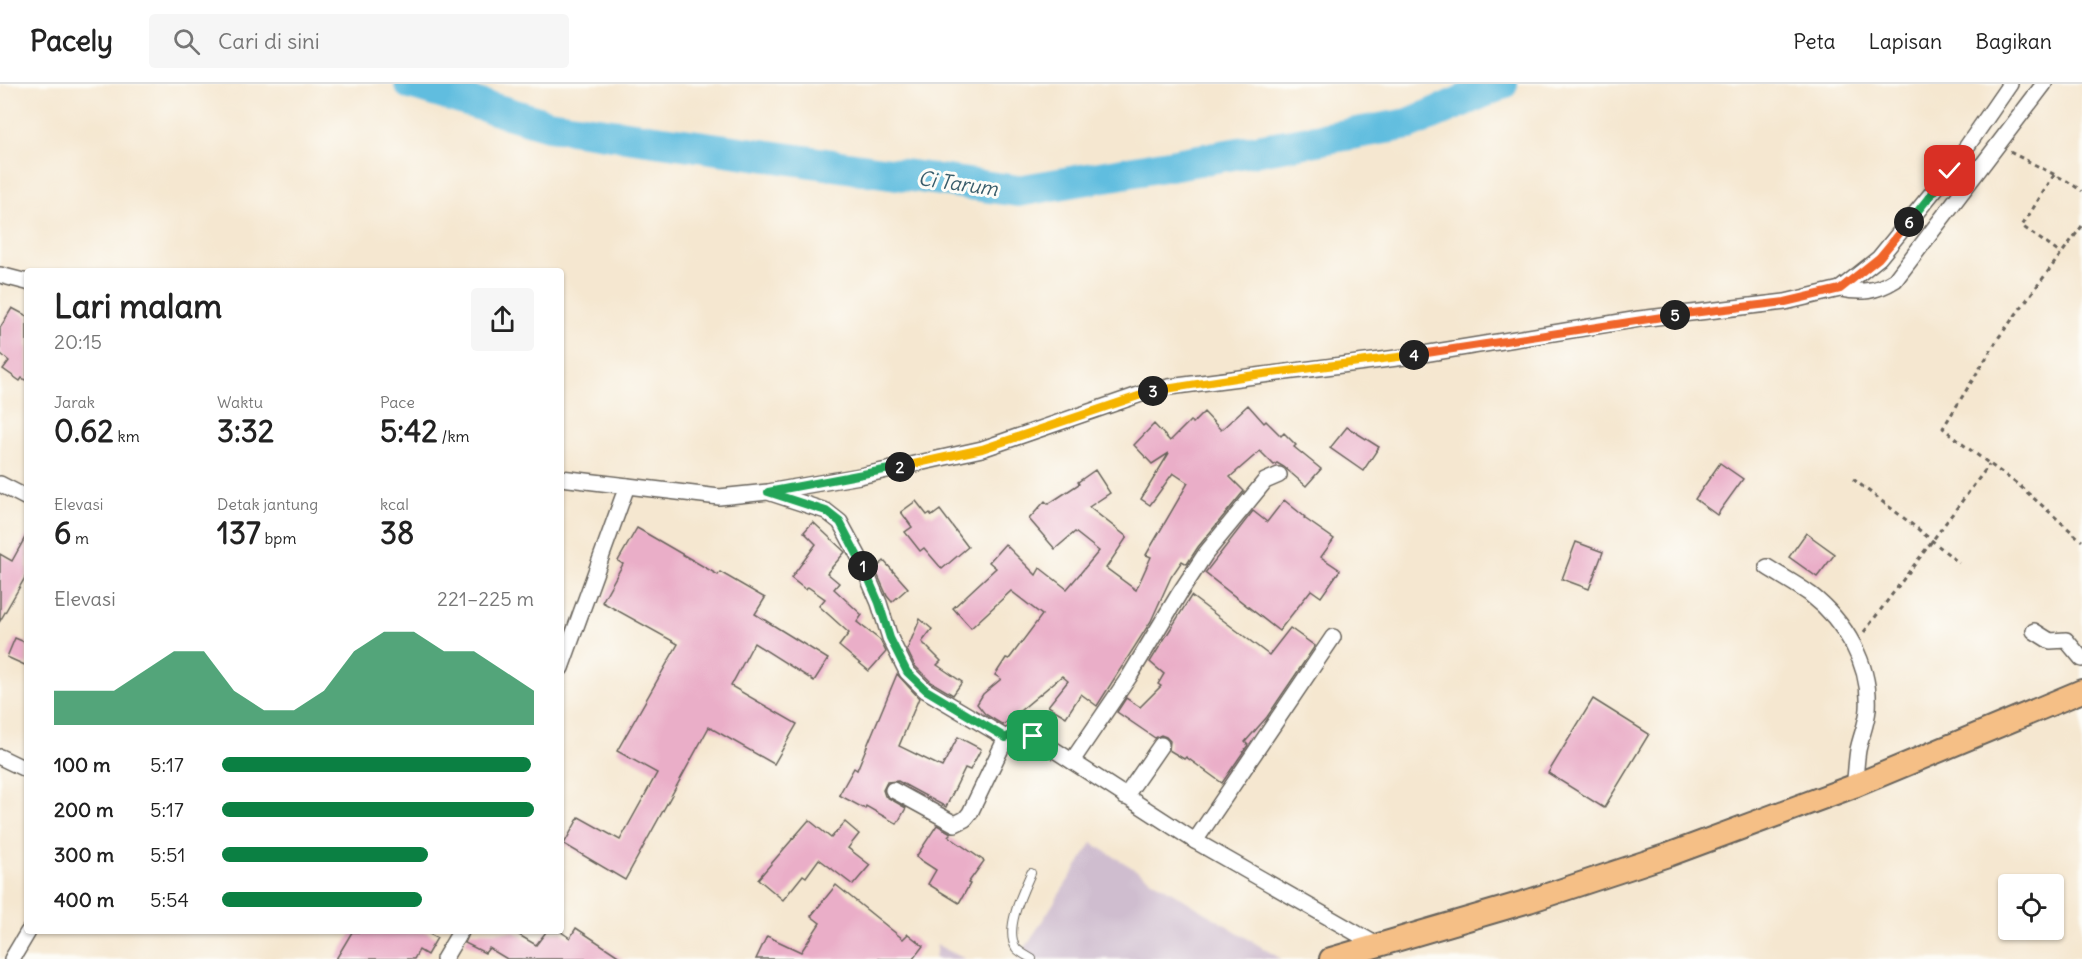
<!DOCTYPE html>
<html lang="id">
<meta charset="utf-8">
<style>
body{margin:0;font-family:Delius,sans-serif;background:#f6f6f6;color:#222;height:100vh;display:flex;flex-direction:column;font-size:22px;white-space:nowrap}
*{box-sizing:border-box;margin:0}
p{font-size:20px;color:#767676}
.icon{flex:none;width:33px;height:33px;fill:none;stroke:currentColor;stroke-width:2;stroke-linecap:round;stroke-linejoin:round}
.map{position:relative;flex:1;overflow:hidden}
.drawer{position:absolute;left:24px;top:184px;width:540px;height:666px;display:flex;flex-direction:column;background:#fff;border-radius:6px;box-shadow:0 2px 4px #0004}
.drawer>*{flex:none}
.fabs{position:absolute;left:1998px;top:790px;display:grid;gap:12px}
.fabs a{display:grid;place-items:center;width:66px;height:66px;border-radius:6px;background:#fff;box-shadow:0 2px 4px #0004;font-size:30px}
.pin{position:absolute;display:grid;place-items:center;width:51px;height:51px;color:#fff;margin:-26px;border-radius:12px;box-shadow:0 3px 9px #0006}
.km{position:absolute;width:30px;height:30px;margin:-15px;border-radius:50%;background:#222;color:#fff;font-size:16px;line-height:30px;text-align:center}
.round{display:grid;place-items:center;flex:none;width:63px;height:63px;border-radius:6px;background:#f6f6f6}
.headline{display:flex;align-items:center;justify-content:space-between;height:102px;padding:0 30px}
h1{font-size:33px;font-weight:700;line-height:45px}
.figures{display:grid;grid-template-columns:repeat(3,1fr);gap:9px;height:102px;padding:6px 30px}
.figures div{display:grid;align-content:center}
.figures b{font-size:30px;font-weight:700}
.figures small{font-size:16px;font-weight:400}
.figures p{font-size:16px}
.chart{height:168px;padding:12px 30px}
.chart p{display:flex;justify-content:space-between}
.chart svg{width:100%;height:108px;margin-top:6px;fill:#0b8043;opacity:.7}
ul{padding:0 30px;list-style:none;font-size:20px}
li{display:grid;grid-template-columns:96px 72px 1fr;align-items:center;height:45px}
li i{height:15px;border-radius:8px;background:#0b8043}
header{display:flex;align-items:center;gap:36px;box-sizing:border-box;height:84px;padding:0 30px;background:#fff;border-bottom:2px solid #e0e0e0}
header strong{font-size:28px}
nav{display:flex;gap:33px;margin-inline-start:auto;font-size:21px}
.search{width:420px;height:54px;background:#f6f6f6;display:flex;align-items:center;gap:15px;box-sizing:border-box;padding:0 21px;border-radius:6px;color:#767676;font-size:22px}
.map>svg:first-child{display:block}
.industrial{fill:#cfbdcf}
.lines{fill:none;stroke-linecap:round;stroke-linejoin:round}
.river{stroke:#61bddf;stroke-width:32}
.building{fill:#eaaec8}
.service-casing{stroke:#68635b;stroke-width:10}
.minor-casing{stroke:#68635b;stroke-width:18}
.primary-casing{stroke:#68635b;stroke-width:26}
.path{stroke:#68635b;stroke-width:3;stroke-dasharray:4.5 4.5;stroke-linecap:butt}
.service{stroke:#fff;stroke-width:8}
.minor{stroke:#fff;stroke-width:15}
.primary{stroke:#f5bf86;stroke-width:22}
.split-1-casing{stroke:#fff;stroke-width:12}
.split-2-casing{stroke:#fff;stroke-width:12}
.split-3-casing{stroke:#fff;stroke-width:12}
.split-4-casing{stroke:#fff;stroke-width:12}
.split-5-casing{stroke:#fff;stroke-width:12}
.split-6-casing{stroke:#fff;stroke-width:12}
.split-7-casing{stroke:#fff;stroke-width:12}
.split-1{stroke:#22a559;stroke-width:8}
.split-2{stroke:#22a559;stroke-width:8}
.split-3{stroke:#f5b400;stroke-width:8}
.split-4{stroke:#f5b400;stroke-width:8}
.split-5{stroke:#f0652b;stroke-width:8}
.split-6{stroke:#f0652b;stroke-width:8}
.split-7{stroke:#22a559;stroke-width:8}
.labels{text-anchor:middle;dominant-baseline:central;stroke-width:6;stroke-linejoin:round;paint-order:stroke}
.water-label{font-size:20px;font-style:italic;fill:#385c6a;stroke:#fdfcf7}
</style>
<header>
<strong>Pacely</strong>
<div class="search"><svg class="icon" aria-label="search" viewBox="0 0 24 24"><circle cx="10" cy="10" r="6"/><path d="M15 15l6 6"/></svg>Cari di sini</div>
<nav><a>Peta</a><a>Lapisan</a><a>Bagikan</a></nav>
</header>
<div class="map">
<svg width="2082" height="875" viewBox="0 0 2082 875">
<rect width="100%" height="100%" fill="#fdfcf7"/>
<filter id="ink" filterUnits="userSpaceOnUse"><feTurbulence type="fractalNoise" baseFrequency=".0167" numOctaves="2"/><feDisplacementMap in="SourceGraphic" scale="12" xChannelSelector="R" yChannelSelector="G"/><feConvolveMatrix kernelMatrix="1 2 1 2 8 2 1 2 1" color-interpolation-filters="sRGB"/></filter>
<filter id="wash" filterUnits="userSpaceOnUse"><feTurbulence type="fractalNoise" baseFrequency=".008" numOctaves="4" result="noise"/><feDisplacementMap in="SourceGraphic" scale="24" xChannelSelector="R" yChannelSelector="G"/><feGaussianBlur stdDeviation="1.35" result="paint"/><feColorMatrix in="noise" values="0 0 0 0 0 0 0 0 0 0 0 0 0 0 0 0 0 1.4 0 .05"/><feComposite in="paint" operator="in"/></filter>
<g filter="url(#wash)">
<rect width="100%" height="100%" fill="#f5e7d0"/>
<g class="industrial">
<polygon points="1092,759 1281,875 1018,875"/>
<polygon points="937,861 965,875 935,875"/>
</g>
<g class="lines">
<polyline class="river" points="410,0 548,41 1018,107 1409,40 1502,0"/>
</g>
<g id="blocks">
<g class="building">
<polygon points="12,224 27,232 27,297 22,294 20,297 3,285 9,277 0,269 0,244"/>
<polygon points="1248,321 1264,339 1266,337 1281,352 1284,349 1296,361 1294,363 1321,385 1306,402 1284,383 1277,379 1274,381 1260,367 1230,393 1244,407 1198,463 1187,480 1182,477 1171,493 1151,537 1097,622 1081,610 1066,633 1048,622 1068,597 1062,592 1003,641 985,630 977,620 983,610 1001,595 995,591 1006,574 1009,575 1042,531 1011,507 971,544 953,524 996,484 989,478 1005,460 1036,491 1040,484 1067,505 1099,467 1075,448 1055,465 1029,435 1045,417 1048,420 1053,417 1079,400 1078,398 1095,386 1110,409 1089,423 1127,453 1106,484 1136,506 1151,473 1146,471 1188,399 1173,389 1150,421 1141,415 1169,369 1152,380 1134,361 1154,340 1170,357 1190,337 1193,339 1204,328 1221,346"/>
<polygon points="1347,343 1379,363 1363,387 1330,364"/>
<polygon points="1720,379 1743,395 1717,431 1695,415"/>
<polygon points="1284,416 1305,433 1304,434 1334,455 1321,473 1340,486 1321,513 1311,506 1279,547 1205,489 1253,427 1267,438"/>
<polygon points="916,417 927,431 930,429 932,432 940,426 968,463 942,485 924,464 920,467 905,448 912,443 901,428"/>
<polygon points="813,438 845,468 827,489 839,499 834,505 862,531 857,538 880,556 886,568 869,587 839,562 849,549 819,522 825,515 808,503 806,506 791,494 816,460 804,448"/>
<polygon points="637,444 718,491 720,488 765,514 755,530 828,575 814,597 754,559 731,602 797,640 774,680 709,643 625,796 564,760 579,733 620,756 657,689 617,667 678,560 602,518 623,480 618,477"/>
<polygon points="1806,449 1835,470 1817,493 1789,473"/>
<polygon points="27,450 27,490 0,537 0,470 12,477"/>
<polygon points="1576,458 1603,468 1589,505 1562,495"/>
<polygon points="884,477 908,504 892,518 887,512 875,485"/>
<polygon points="1191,512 1269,571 1290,544 1315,562 1267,633 1245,658 1248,661 1222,699 1186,673 1184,675 1169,666 1170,657 1166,653 1161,651 1155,654 1117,628 1126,614 1140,623 1161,602 1158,600 1164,590 1150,578"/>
<polygon points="920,535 932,545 922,558 941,577 937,581 962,598 953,611 931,598 915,582 907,566"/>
<polygon points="15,554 27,559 27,582 7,573"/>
<polygon points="897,590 919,614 899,662 942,683 958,653 981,665 970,686 965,684 946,723 898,697 887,698 883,706 885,712 906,724 897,740 866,722 865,725 839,711 854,684 857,686"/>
<polygon points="1593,615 1649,650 1604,724 1548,689"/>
<polygon points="809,736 831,754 845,738 859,750 848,764 870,781 853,801 819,775 806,793 803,791 783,816 758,795"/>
<polygon points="937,741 951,749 948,752 984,777 968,799 970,800 959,819 928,800 936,786 916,773"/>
<polygon points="836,801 903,855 908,850 923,862 913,875 756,875 767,852 801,868 820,839 811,832"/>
<polygon points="576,844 623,875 507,875 489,864 485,869 465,859 470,848 514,848 536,861 546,848 561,848 570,854"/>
<polygon points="352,848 426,848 437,854 427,871 419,866 414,875 336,875"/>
</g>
</g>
</g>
<g filter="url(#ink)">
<use href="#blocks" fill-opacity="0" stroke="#68635b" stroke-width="1.5"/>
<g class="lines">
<g class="service-casing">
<path id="service" d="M1031 789C1023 807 1004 845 1016 864 1019 868 1027 872 1032 875"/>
</g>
<g class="minor-casing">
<g id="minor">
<polyline points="0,191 27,198"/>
<path d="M1840 205C1861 209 1876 208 1895 196L2044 0"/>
<polyline points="561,394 719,413 768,408 860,392 982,365 1147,308 1169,303 1405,273 1639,235 1785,218 1840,205 1879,174 1950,87 2010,0"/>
<polyline points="0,400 27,414"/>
<polyline points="771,409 826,427 840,438 859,473 879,519 890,554 907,588 925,606 1006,654"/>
<path d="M1767 483C1781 492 1796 500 1810 510 1845 537 1871 581 1868 625 1867 639 1861 652 1858 666 1856 678 1856 690 1854 702"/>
<polyline points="2034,547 2050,557 2066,556 2082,575"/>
<polyline points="561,584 627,402"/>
<polyline points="0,673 27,686"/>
<polyline points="1072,677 1129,593 1179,510 1206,469 1265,397 1279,391"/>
<polyline points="893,706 955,740 965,735 970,729 1006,654 1013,649 1033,652 1195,757 1377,861"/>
<polyline points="1125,713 1161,661"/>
<polyline points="1195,757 1333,553"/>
<polyline points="12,875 28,848"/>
<polyline points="444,875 460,848"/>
</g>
</g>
<g class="primary-casing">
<polyline id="primary" points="1331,875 1529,817 1668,771 1854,702 2082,607"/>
</g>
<g class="path">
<polyline points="2010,68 2067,97 2082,107"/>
<polyline points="2054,91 2022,142 2061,170"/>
<polyline points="2082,142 1999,253 1943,344 1965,362 2020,402 2082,457"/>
<polyline points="1853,395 1918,445 1959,479"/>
<polyline points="1864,548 1989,381"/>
</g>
<use href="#service" class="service"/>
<use href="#minor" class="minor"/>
<use href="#primary" class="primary"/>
</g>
</g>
<g class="lines" filter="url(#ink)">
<g class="split-1-casing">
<polyline id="split-1" points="863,482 879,519 890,554 907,588 926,606 1006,654 1013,649 1033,652"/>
</g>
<g class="split-2-casing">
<polyline id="split-2" points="863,482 840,438 826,427 768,408 900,383"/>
</g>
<g class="split-3-casing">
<polyline id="split-3" points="900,383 982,365 1153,307"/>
</g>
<g class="split-4-casing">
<polyline id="split-4" points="1153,307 1248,292 1414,271"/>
</g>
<g class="split-5-casing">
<polyline id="split-5" points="1414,271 1675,231"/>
</g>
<g class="split-6-casing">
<polyline id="split-6" points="1675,231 1785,218 1840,205 1879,174 1909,138"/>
</g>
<g class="split-7-casing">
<polyline id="split-7" points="1909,138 1950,87"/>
</g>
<use href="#split-1" class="split-1"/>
<use href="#split-2" class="split-2"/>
<use href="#split-3" class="split-3"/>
<use href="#split-4" class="split-4"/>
<use href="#split-5" class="split-5"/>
<use href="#split-6" class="split-6"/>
<use href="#split-7" class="split-7"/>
</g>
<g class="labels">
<g class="water-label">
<text transform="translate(958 99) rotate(8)">Ci Tarum</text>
</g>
</g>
</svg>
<div class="fabs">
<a><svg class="icon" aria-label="locate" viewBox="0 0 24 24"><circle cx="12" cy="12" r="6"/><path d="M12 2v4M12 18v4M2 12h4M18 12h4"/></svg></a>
</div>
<div class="pin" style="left:1033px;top:652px;background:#1e9e55"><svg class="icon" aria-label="arrive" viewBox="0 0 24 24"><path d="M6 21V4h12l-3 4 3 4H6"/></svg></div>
<div class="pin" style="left:1950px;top:87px;background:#d93025"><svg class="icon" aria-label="check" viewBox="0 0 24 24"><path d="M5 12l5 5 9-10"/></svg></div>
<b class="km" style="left:863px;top:482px">1</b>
<b class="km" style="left:900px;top:383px">2</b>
<b class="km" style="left:1153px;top:307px">3</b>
<b class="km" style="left:1414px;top:271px">4</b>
<b class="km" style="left:1675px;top:231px">5</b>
<b class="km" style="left:1909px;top:138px">6</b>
<section class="drawer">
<div class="headline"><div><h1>Lari malam</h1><p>20:15</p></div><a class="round"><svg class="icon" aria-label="share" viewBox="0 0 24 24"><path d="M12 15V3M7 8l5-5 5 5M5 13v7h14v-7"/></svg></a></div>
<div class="figures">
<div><p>Jarak</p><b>0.62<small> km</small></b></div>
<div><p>Waktu</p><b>3:32</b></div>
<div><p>Pace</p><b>5:42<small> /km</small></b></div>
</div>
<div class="figures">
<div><p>Elevasi</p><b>6<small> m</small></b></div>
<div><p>Detak jantung</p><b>137<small> bpm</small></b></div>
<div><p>kcal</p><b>38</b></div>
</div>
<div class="chart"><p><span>Elevasi</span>221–225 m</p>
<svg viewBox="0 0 160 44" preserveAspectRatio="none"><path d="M0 44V30L10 30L20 30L30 22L40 14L50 14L60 30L70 38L80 38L90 30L100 14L110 6L120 6L130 14L140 14L150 22L160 30V44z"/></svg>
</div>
<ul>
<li><b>100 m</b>5:17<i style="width:99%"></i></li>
<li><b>200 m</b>5:17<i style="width:100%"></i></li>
<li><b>300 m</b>5:51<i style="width:66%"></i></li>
<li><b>400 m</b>5:54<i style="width:64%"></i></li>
</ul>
</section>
</div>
